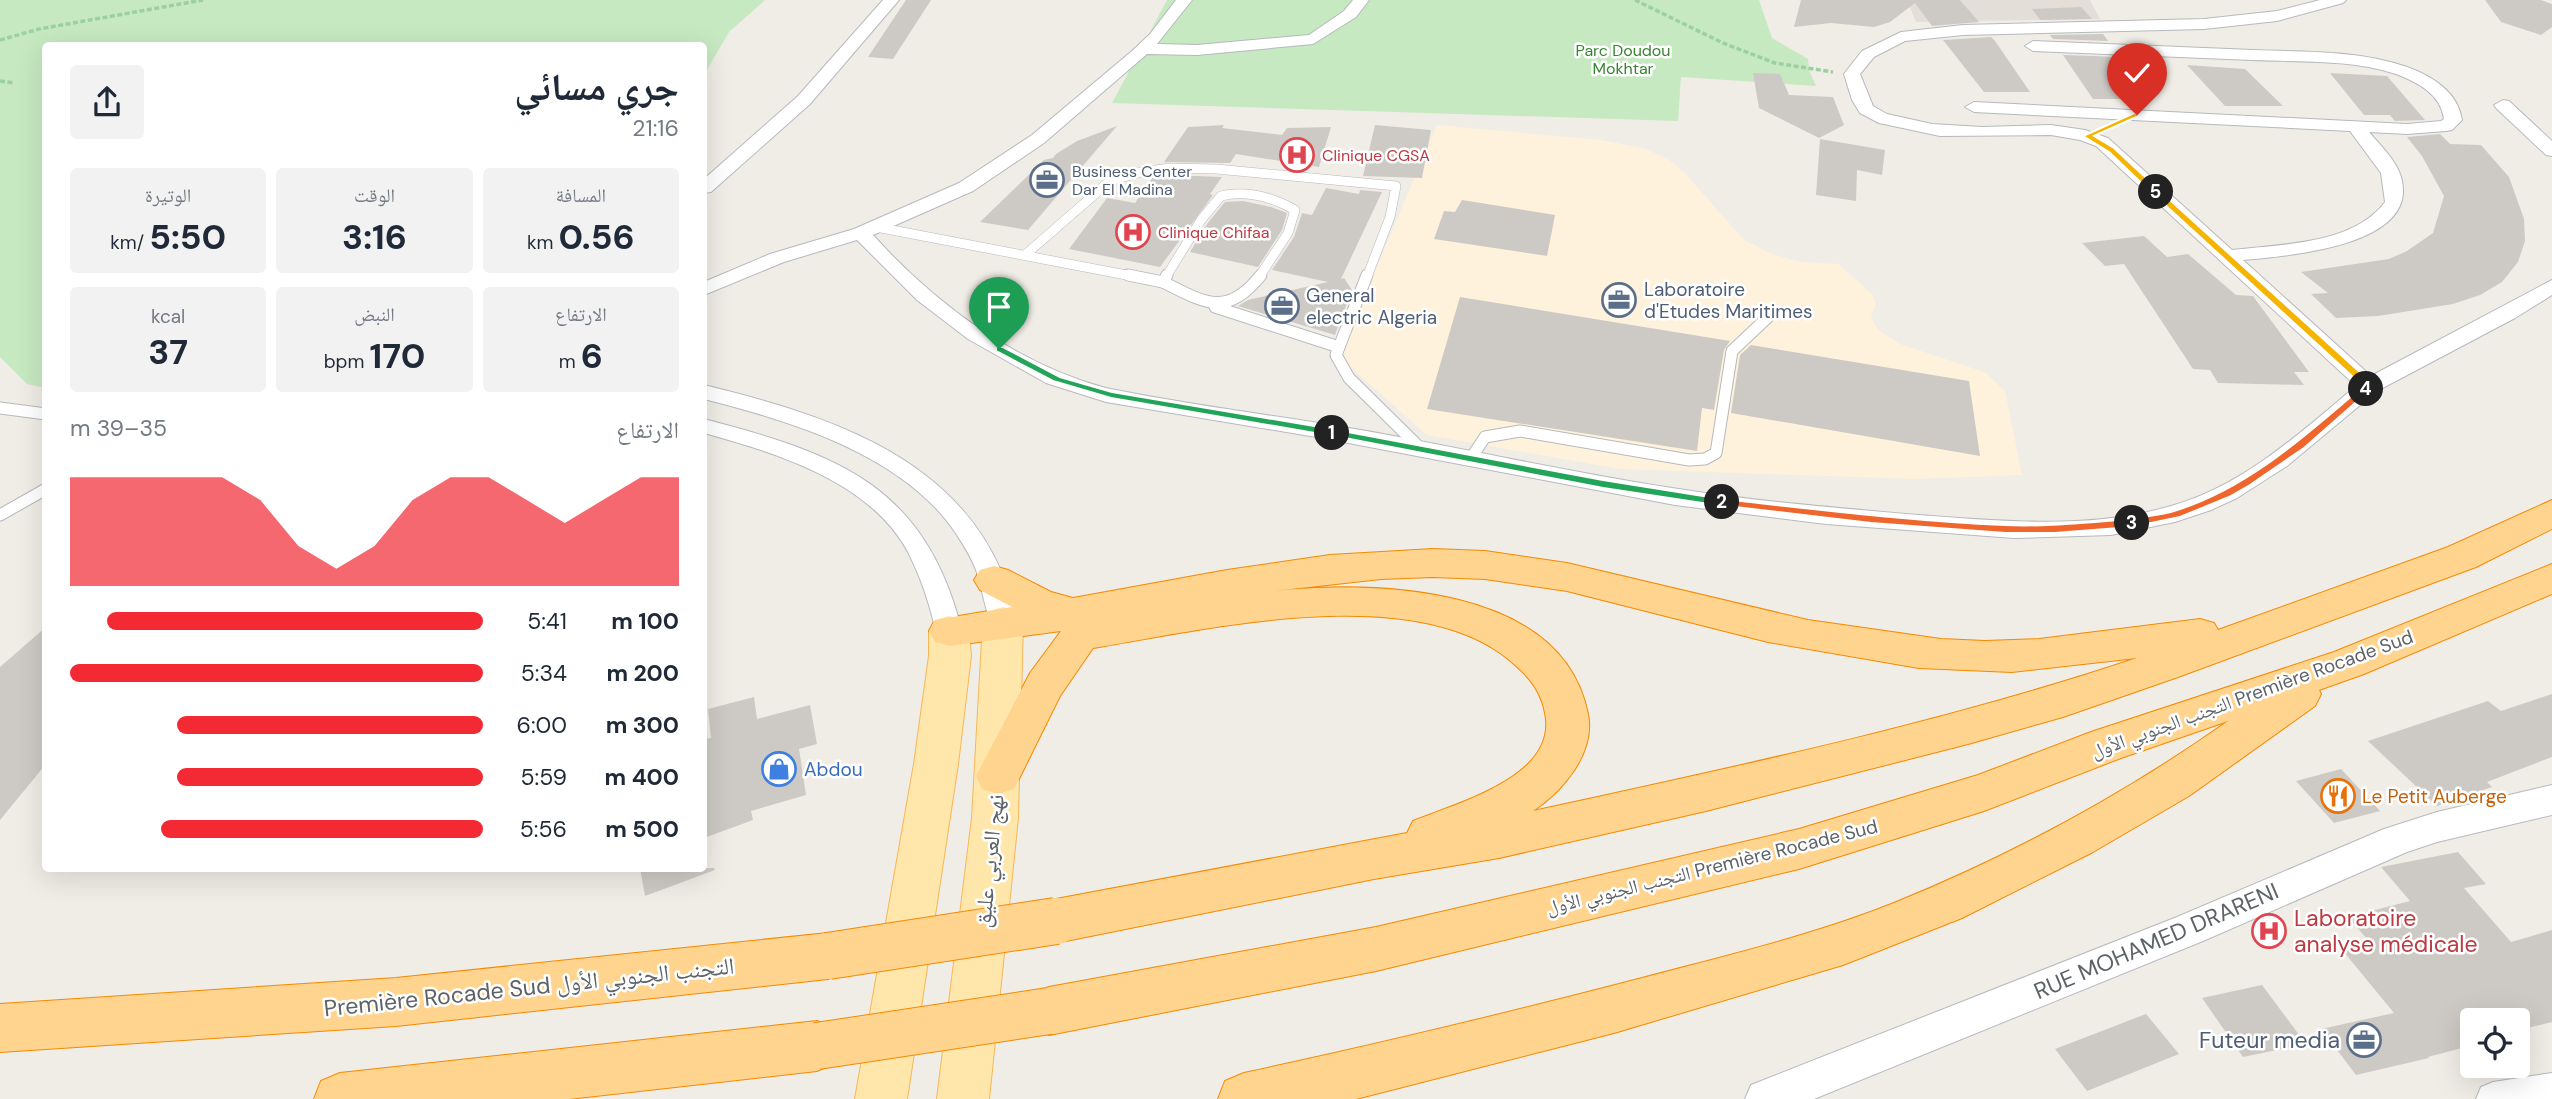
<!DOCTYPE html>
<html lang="ar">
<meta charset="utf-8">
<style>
body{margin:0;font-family:"DM Sans","Noto Naskh Arabic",sans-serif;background:#f2f2f3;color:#1f2937;direction:rtl;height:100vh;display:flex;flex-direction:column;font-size:26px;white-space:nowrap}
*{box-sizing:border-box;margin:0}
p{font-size:23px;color:#747a83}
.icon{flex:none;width:38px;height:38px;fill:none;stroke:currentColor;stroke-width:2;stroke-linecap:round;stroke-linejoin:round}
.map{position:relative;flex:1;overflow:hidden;direction:ltr}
.sheet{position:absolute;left:42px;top:42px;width:665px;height:830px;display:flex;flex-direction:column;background:#fff;border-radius:7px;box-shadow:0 7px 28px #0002;direction:rtl}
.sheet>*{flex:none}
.fabs{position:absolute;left:2460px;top:1008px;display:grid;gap:14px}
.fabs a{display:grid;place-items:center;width:70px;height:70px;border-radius:7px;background:#fff;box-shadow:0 7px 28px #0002;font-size:35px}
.pin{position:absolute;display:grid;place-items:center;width:60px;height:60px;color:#fff;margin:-72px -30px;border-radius:50% 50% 50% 0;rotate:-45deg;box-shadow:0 0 7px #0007}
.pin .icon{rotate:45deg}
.km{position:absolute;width:35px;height:35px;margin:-18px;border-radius:50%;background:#222;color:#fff;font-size:19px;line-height:35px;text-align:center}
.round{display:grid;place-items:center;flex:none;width:74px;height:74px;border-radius:7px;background:#f2f2f3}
.summary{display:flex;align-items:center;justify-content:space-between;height:119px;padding:0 28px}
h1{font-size:38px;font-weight:700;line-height:52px}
.metrics{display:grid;grid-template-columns:repeat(3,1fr);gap:10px;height:119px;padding:7px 28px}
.metrics div{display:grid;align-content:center;border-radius:7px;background:#f2f2f3;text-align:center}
.metrics b{font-size:35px;font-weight:700}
.metrics small{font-size:19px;font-weight:400}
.metrics p{font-size:19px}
.chart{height:196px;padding:14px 28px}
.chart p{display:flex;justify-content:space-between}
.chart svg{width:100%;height:126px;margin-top:7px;fill:#f32933;opacity:.7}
ul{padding:0 28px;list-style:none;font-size:23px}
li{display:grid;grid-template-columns:112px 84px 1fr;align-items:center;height:52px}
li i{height:18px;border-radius:9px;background:#f32933}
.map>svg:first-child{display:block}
.commercial{fill:#fff2dc}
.education{fill:#e3ded7}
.green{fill:#c6e9c1}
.building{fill:#cdcac5}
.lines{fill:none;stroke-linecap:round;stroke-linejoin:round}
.service-far1-casing{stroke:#b6b9bd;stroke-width:10}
.service-casing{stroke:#b6b9bd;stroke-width:13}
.minor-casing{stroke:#b6b9bd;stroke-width:2}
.tertiary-casing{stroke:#b6b9bd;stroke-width:2}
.primary-casing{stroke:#f9b656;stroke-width:2}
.motorway-casing{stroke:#f68900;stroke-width:2}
.path{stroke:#9cd0a4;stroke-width:3.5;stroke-dasharray:5 2.5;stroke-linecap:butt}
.service-far1{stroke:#fff;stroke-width:9}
.service{stroke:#fff;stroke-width:11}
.minor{fill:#fff;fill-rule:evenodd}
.tertiary{fill:#fff;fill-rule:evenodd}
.primary{fill:#ffe7ac;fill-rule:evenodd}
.motorway{fill:#ffd48e;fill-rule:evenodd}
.motorway-bridge-casing{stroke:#f68900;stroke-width:48;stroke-linecap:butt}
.motorway-bridge{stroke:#ffd48e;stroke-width:46}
.split-1{fill:#22a559;stroke:#fff;stroke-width:2}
.split-2{fill:#22a559;stroke:#fff;stroke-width:2}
.split-3{fill:#f0652b;stroke:#fff;stroke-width:2}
.split-4{fill:#f0652b;stroke:#fff;stroke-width:2}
.split-5{fill:#f5b400;stroke:#fff;stroke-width:2}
.split-6{fill:#f5b400;stroke:#fff;stroke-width:2}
.labels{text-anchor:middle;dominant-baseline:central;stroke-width:5;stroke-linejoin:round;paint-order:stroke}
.far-park-label{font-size:16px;fill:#378330;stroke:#fff}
.far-health-label{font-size:16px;fill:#be3a42;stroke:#fff;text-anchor:start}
.far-service-label{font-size:16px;fill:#4e5e75;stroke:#fff;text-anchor:start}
.service-label{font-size:19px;fill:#4e5e75;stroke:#fff;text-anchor:start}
.street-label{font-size:19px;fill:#5d6367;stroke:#fff}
.shop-label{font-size:19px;fill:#366cbe;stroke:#fff;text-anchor:start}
.food-label{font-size:19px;fill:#c56008;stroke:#fff;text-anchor:start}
.near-street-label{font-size:23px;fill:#5d6367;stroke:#fff}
.near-health-label{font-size:23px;fill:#be3a42;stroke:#fff;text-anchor:start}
.near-service-label{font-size:23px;fill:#4e5e75;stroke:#fff;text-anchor:end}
</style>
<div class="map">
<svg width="2552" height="1099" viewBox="0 0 2552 1099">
<rect width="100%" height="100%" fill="#f0ede6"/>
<polygon class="commercial" points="1437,125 1600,140 1643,148 1668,159 1684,172 1744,240 1772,254 1801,262 1838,264 1873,295 1876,304 1871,317 1878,330 1900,344 1984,372 2005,391 2022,475 1915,479 1620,469 1427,435 1339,357"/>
<polygon class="education" points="1907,0 2090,0 2100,19 1916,22"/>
<g class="green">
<polygon points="0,0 765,0 729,32 704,75 704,46 46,46 45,388 27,384 0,357"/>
<polygon points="1167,0 1759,0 1772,38 1808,59 1809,70 1816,86 1681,77 1678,121 1112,103"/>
</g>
<g class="building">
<polygon points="906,0 931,0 893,59 868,57"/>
<polygon points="1801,0 1960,0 1979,22 1932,26 1915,3 1890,22 1874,27 1831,23 1794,27"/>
<polygon points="2485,0 2541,0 2552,4 2552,27 2541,35 2501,22"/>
<polygon points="2081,7 2092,19 2040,20 2032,9"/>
<polygon points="2103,34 2108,41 2053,39 2050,35"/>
<polygon points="1991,37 1995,41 2030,92 1984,92 1943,40"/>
<polygon points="2063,55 2120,57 2134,76 2127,75 2147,99 2093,99"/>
<polygon points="2187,65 2245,69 2283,106 2225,106"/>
<polygon points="1753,73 1780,74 1789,95 1833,97 1844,125 1819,138 1759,108"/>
<polygon points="2330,73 2387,76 2425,120 2395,121 2390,115 2364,115"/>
<polygon points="1224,125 1222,128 1282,135 1287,128 1331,127 1319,167 1236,154 1230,163 1164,162 1188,127"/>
<polygon points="1375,125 1431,130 1422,178 1363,176"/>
<polygon points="1117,126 1028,230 980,222 1044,160 1053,158 1056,154 1077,141"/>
<polygon points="2440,134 2450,144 2481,145 2509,177 2524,219 2525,241 2518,262 2502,282 2480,295 2453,304 2378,316 2336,318 2311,294 2328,293 2301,272 2389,259 2407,251 2433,233 2444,196 2422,156 2407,137"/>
<polygon points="1820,139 1885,150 1882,175 1857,170 1856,201 1816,195"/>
<polygon points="1170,175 1222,177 1210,194 1213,195 1160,267 1069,249 1107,198 1135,203 1153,177"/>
<polygon points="1326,188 1359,194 1360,190 1382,192 1341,279 1344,278 1352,290 1335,335 1238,306 1248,300 1328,282 1272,270 1294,237 1302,213 1312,215"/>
<polygon points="1462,200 1555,215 1547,256 1434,239 1444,211 1455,212"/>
<polygon points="1243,201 1271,207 1287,213 1282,230 1258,267 1190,252 1207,224 1225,202"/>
<polygon points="2144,236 2167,257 2188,254 2236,295 2253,296 2309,372 2294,372 2304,385 2218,383 2210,370 2193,369 2124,264 2105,266 2082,243"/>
<polygon points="1460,297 1730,341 1724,350 1714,410 1702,408 1697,451 1427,409"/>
<polygon points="1751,345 1969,381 1980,456 1731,413 1740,355"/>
<polygon points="46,627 46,764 0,820 0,667"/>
<polygon points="2552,694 2552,757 2487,782 2492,787 2437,806 2368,741 2488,701 2501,711"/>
<polygon points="754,697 757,719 810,705 817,744 799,749 806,795 751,811 753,820 704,838 704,739 711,738 708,709"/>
<polygon points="2341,769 2380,811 2334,823 2296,781"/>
<polygon points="2458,852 2486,884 2464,888 2511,942 2552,930 2552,1022 2527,1028 2520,1020 2473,1020 2473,1045 2428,1057 2429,1058 2356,1075 2321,1029 2394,1013 2339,946 2367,939 2348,917 2410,901 2381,867"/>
<polygon points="640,868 714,868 715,870 645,896"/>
<polygon points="2262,985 2306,1044 2243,1057 2202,998"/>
<polygon points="2146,1014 2179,1054 2087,1091 2055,1049"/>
</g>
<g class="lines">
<g class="service-far1-casing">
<g id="service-far1">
<polyline points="876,227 1137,277"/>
<polyline points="1025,255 1110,181 1141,172 1170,168 1216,169 1396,186 1390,217 1367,277"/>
<path d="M1166 277 1201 220 1221 196C1246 190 1273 197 1295 210L1288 233 1259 277"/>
</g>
</g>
<g class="service-casing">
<g id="service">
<polyline points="1128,275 1163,282"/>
<polyline points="1367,275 1336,355 1349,378 1420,448"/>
<path d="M1163 282C1205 303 1227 318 1261 275"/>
<polyline points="1163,282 1167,275"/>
<polyline points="1215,307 1339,347"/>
<polyline points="0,408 46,414"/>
<polyline points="1471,458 1485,437 1520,431 1689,460 1705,459 1716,453 1732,351 1768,317"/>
<polyline points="0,515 46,489"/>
</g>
</g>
<g class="minor-casing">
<g id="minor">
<polygon points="883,0 899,0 810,104 711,192 704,193 704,179 798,96"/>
<path d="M1176 0H1192L1157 44 1197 45 1309 35 1344 11 1353 0H1369L1356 17 1313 44 1197 55 1147 54 1044 143 973 191 873 235C934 303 1016 364 1106 388 1198 407 1291 417 1383 434 1479 452 1575 473 1672 488 1753 501 1836 508 1918 515 2002 521 2090 530 2171 506 2243 486 2300 433 2356 386L2096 146 2080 140 2051 135 1940 136 1879 123 1860 113 1852 100 1844 74 1862 51 1901 32 1963 25 2204 19 2277 11 2320 0H2346L2343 3 2277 21 2204 29 1963 35 1905 41 1874 57 1860 74 1873 106 1887 114 1932 124 1982 127 2051 125 2085 130 2108 138 2232 250C2280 244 2353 245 2385 202L2381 173 2350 131 1974 112 1965 107 1974 102 2407 124 2441 121 2444 119C2441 94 2417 82 2396 74 2351 59 2299 62 2252 60 2179 57 2106 54 2033 51L2025 46 2033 41C2106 44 2180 47 2253 50 2304 52 2358 50 2407 67 2432 76 2458 92 2462 120L2452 130 2446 131 2407 134 2369 132C2381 146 2399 163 2402 181 2416 247 2286 256 2243 260L2371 376 2552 280V295L2515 318 2377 391 2287 466 2237 498 2211 510 2175 522 2111 535 2014 538 1826 524 1675 505 1322 438 1106 402 1046 383 968 339 917 300 857 240 784 262 704 295V282L770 254 854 229 959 183 1032 135 1132 51 1150 34Z"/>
<polygon points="2503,100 2509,101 2552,141 2552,156 2546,155 2497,109 2494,105"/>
<path d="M704 385C818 413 950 452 1001 571 1008 586 1011 605 1016 622L1012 629 1003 632 994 629C985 612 983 591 977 573 973 560 964 546 957 535 905 455 791 421 704 399Z"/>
<path d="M704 419C838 454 925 485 962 631L958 638 949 641 940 638C934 627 932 614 928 602 923 585 916 568 908 552 870 481 776 453 704 433Z"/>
<polygon points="2552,1073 2552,1099 2476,1099 2481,1087 2493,1082"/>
</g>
</g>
<g class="tertiary-casing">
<polygon id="tertiary" points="2552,785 2552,815 2437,842 2407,852 2203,941 1814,1099 1745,1099 1751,1085 2177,917 2384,829 2437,812"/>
</g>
<g class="primary-casing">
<g id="primary">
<polygon points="1003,607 1017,611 1023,622 1018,818 989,1099 937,1099 972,818 983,622 989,611"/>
<polygon points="949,616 963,620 969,631 971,656 958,764 907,1099 855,1099 914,764 929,656 929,631 935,620"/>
</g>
</g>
<g class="motorway-casing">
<g id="motorway">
<path d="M2552 500V529L2476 567 2178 677 2063 717 1968 744 1706 811 1499 858 1374 879 1056 943 1039 936 1032 921 1039 906 1056 899 1407 833 1413 821C1456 803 1559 777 1545 713 1541 692 1531 679 1515 665 1421 578 1208 629 1093 648L1060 696 1014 789 998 794 982 789 976 776 1030 673 1061 631 949 646 935 642 929 631 935 620 1012 607 980 590 974 580 980 570 994 566 1008 570 1051 592 1073 598 1227 570 1330 555 1433 549 1485 551 1567 563 1808 620 1941 639 1985 641 2039 639 2200 619 2214 623 2218 630 2448 547ZM1433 577 1485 579 1567 591 1768 642 1919 668 2012 672 2137 658C1940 724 1735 767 1533 811 1562 792 1596 753 1588 714 1562 584 1375 581 1273 591L1381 579Z"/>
<path d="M2552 564V594L2364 674 2319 690 2321 694 2315 706 2189 796 2093 852 1962 918 1843 965 1614 1033 1356 1099H1218L1225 1081 1244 1073C1379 1044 1512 1012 1646 977 1729 955 1814 935 1894 903 2012 855 2125 794 2228 721L2121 758 1984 811 1799 869 1376 971 1049 1035 1031 1028 1024 1011 1031 994 1049 987 1376 927 1799 829 1978 775 2091 732 2334 652Z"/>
<polygon points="828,933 845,940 853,956 845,972 828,979 396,1026 0,1052 0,1004 396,978"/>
<polygon points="817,1021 835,1029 843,1046 835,1063 817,1071 569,1099 314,1099 321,1081 340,1073"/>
</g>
</g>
<g class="path">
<polyline points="1635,0 1723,43 1775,63 1833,72"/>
<polyline points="0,40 39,29 203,0"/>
<polyline points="0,81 14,83"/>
</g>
<use href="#service-far1" class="service-far1"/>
<use href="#service" class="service"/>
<use href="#minor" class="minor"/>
<use href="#tertiary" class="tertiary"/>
<use href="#primary" class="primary"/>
<use href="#motorway" class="motorway"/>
<g class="motorway-bridge-casing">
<g id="motorway-bridge">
<polyline points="828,956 1056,921"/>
<polyline points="817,1046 1049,1011"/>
</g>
</g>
<use href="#motorway-bridge" class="motorway-bridge"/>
</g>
<polygon class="split-1" points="996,347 1003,347 1060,377 1112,392 1332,429 1338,433 1332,436 1111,398 1053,381 996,351"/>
<polygon class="split-2" points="1332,429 1603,480 1722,499 1727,502 1722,506 1603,488 1329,435 1327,433"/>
<path class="split-3" d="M1722 499C1816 509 1910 521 2004 525 2046 527 2089 522 2132 519L2137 523 2132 527 2055 533H2005L1871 523 1718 505V500Z"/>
<path class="split-4" d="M2362 387 2371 389 2304 448 2250 485 2229 497 2180 517 2132 527 2126 523 2132 519C2146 516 2161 515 2174 511 2247 489 2306 435 2362 387Z"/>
<polygon class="split-5" points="2153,190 2159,190 2373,384 2373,389 2362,391 2363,386 2153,194"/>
<polygon class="split-6" points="2134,113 2141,115 2094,136 2114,148 2159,190 2159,194 2153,194 2109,152 2083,136"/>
<defs>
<g id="hospital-ring" transform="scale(1.75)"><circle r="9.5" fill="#fff" stroke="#e0444e" stroke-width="1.5"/><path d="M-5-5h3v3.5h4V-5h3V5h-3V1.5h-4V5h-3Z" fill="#e0444e"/></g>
<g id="office-ring" transform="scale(1.75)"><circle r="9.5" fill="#fff" stroke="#5c6f8a" stroke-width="1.5"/><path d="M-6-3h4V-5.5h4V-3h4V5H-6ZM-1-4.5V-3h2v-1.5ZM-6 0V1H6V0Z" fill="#5c6f8a"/></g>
<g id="shop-ring" transform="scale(1.75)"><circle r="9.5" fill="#fff" stroke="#3f7fe0" stroke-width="1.5"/><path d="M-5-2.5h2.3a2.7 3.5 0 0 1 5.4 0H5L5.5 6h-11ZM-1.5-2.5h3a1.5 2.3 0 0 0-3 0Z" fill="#3f7fe0"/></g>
<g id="restaurant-ring" transform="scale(1.75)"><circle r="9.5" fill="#fff" stroke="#e8710a" stroke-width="1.5"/><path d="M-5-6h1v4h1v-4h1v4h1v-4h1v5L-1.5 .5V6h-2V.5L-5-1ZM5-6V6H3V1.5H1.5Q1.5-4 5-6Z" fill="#e8710a"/></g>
</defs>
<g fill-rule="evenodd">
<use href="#hospital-ring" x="1297" y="155"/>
<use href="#office-ring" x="1047" y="180"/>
<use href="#hospital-ring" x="1133" y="232"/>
<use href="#office-ring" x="1619" y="300"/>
<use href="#office-ring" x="1282" y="306"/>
<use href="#shop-ring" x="779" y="769"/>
<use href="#restaurant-ring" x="2338" y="796"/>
<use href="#hospital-ring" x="2269" y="931"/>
<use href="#office-ring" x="2364" y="1040"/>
</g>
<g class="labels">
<g class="far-park-label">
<text x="1623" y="50">Parc Doudou<tspan x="1623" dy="18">Mokhtar</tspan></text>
</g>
<g class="far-health-label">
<text x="1322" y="155">Clinique CGSA</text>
<text x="1158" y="232">Clinique Chifaa</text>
</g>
<g class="far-service-label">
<text x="1072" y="171">Business Center<tspan x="1072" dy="18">Dar El Madina</tspan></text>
</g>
<g class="service-label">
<text x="1644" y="289">Laboratoire<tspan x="1644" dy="22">d'Etudes Maritimes</tspan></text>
<text x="1306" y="295">General<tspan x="1306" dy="22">electric Algeria</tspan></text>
</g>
<g class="street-label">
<text transform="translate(2252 694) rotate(-20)">التجنب الجنوبي الأول Première Rocade Sud</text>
<text transform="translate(1712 867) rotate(-14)">التجنب الجنوبي الأول Première Rocade Sud</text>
</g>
<g class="shop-label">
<text x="804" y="769">Abdou</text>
</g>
<g class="food-label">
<text x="2362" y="796">Le Petit Auberge</text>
</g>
<g class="near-street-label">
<text transform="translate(989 861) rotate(-84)">نهج العربي عليق</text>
<text transform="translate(2156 941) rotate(-23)">RUE MOHAMED DRARENI</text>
<text transform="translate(529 987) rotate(-6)">Première Rocade Sud التجنب الجنوبي الأول</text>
</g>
<g class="near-health-label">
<text x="2294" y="918">Laboratoire<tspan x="2294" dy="26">analyse médicale</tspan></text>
</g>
<g class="near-service-label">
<text x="2340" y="1040">Futeur media</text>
</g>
</g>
</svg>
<div class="fabs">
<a><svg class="icon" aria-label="locate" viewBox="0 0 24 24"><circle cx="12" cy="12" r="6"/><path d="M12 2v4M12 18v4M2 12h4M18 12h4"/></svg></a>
</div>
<div class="pin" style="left:999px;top:349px;background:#1e9e55"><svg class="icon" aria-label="arrive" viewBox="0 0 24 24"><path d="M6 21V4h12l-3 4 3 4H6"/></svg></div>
<div class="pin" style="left:2137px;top:115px;background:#d93025"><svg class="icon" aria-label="check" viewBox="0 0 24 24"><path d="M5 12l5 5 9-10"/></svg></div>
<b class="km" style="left:1332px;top:433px">1</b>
<b class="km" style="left:1722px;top:502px">2</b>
<b class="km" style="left:2132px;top:523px">3</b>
<b class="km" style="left:2366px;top:389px">4</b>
<b class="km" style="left:2156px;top:192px">5</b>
<section class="sheet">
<div class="summary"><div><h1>جري مسائي</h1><p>21:16</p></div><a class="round"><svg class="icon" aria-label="share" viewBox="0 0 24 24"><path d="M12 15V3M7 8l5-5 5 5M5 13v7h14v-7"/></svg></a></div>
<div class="metrics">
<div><p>المسافة</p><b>0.56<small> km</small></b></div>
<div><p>الوقت</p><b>3:16</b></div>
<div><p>الوتيرة</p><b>5:50<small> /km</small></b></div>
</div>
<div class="metrics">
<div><p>الارتفاع</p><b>6<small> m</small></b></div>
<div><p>النبض</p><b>170<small> bpm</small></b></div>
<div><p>kcal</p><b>37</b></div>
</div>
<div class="chart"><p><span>الارتفاع</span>35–39 m</p>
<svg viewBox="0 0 160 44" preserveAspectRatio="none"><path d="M0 44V6L10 6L20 6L30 6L40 6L50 14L60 30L70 38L80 30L90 14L100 6L110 6L120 14L130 22L140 14L150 6L160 6V44z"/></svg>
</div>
<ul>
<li><b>100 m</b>5:41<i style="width:91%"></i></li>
<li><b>200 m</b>5:34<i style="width:100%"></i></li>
<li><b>300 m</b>6:00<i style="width:74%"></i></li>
<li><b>400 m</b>5:59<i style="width:74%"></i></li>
<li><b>500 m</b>5:56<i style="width:78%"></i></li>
</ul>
</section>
</div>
